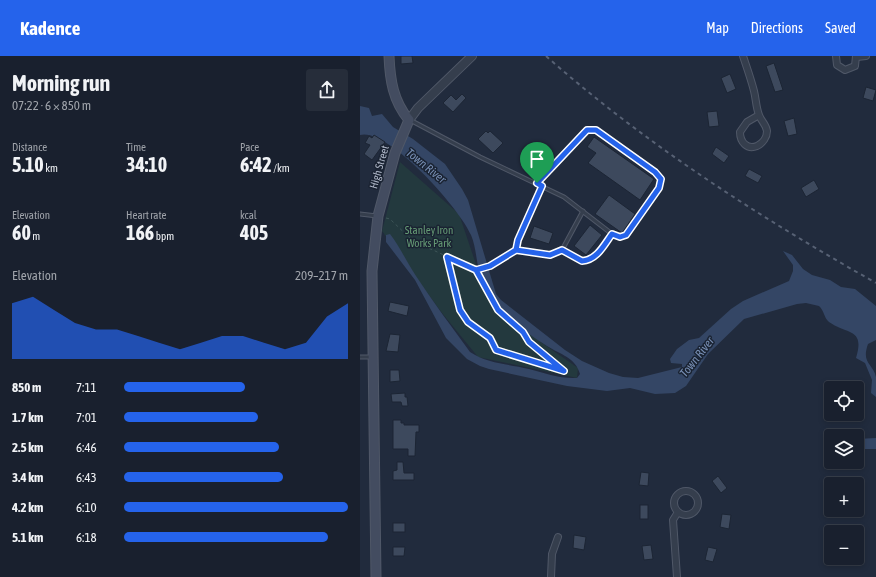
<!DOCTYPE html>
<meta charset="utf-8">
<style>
body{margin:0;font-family:"Asap Condensed",sans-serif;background:#262d3a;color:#f1f3f6;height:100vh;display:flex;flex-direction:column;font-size:15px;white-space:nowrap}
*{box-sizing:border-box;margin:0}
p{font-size:13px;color:#9fa3aa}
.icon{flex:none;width:22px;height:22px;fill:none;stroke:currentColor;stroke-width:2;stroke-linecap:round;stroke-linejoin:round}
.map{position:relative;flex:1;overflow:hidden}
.sheet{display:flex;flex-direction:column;background:#19202e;width:360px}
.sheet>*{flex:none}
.buttons{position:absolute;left:464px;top:325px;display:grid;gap:8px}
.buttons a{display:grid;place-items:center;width:40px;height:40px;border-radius:4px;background:#19202e;box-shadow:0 2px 6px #0003,0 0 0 1px #373e4a;font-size:20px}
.pin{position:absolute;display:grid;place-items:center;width:34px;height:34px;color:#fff;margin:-41px -17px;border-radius:50% 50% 50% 0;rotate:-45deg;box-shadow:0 0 4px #0007}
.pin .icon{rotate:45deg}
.round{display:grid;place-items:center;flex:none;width:42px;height:42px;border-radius:4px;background:#262d3a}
.summary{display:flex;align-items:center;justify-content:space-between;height:68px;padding:0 12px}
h1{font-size:22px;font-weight:700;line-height:30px}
.figures{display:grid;grid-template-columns:repeat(3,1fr);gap:6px;height:68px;padding:4px 12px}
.figures div{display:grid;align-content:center}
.figures b{font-size:20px;font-weight:700}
.figures small{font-size:11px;font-weight:400}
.figures p{font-size:11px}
.chart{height:112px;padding:8px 12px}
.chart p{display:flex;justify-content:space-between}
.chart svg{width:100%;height:72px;margin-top:4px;fill:#2563eb;opacity:.7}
ul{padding:0 12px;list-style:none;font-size:13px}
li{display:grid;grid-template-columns:64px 48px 1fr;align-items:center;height:30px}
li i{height:10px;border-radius:5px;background:#2563eb}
header{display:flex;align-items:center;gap:24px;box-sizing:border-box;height:56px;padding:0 20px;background:#2563eb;color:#fff}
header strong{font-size:19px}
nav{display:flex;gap:22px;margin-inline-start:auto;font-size:14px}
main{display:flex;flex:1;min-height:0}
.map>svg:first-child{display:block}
.green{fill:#23393e}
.water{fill:#344665}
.building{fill:#3d495d;stroke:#1c2534}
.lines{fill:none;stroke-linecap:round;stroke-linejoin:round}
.service-casing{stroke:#505868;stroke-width:5}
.minor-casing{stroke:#505868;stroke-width:8}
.tertiary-casing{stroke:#505868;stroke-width:10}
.secondary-casing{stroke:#505868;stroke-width:11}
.path{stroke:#3e5558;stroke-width:1;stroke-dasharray:3 3;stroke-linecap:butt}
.service{stroke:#353e4d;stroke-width:3}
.minor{stroke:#353e4d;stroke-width:6}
.tertiary{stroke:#353e4d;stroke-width:8}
.secondary{stroke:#434c60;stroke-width:9}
.rail{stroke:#576174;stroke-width:2;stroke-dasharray:4 4;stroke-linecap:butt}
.route-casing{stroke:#fff;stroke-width:8}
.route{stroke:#2563eb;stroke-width:5}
.labels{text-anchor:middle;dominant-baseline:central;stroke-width:3;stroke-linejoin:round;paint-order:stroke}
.street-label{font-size:11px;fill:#b0b8c9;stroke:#1a2332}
.park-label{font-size:11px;fill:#669b75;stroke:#1a2332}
.water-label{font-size:12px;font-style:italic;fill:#768db2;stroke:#1a2332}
</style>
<header>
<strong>Kadence</strong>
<nav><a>Map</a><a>Directions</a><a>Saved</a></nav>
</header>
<main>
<section class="sheet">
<div class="summary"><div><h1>Morning run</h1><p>07:22 · 6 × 850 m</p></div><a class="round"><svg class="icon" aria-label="share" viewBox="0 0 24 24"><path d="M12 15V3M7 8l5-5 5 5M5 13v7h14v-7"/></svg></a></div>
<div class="figures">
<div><p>Distance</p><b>5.10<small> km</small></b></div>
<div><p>Time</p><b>34:10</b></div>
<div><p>Pace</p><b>6:42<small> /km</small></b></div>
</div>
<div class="figures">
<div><p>Elevation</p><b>60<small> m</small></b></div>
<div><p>Heart rate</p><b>166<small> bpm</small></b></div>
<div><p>kcal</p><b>405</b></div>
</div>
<div class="chart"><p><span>Elevation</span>209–217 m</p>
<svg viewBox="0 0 160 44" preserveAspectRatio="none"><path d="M0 44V10L10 6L20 14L30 22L40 26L50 26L60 30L70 34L80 38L90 34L100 30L110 30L120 34L130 38L140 34L150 18L160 10V44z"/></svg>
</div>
<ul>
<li><b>850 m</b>7:11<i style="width:54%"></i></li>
<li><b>1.7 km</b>7:01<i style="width:60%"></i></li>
<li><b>2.5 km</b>6:46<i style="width:69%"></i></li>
<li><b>3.4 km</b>6:43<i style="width:71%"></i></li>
<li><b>4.2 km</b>6:10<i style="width:100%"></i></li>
<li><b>5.1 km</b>6:18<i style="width:91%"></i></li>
</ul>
</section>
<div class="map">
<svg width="516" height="521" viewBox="0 0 516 521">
<rect width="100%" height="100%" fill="#212b3d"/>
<polygon class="green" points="40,106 99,158 121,223 140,253 182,287 218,312 217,322 118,301 82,257 22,175"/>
<g class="water">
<path d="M0 50 9 52 12 60 22 58 33 71 53 83 85 108 102 133 108 144 136 238 141 244 205 294 222 305 249 317 263 321 278 322 322 311V308L311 307 310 303 317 293 329 284 339 282 371 253 383 245 429 225 433 215V209L423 195 432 199 443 213 452 219 470 224 481 231 495 233 516 250V284L508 288C501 308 513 307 516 321 516 327 516 335 516 341L511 337 512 324 505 307 496 302C505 272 488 279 469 266 464 262 464 254 459 250L446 247 437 248 384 263 348 298 326 330 315 337 295 338 270 332 247 335 207 330 129 313 120 310 107 303 86 282 55 224 26 186V179L30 178C40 191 46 205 56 220 73 246 92 271 110 296 128 308 149 308 169 313 185 317 200 323 217 322L220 318C215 301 201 299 187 290 161 274 133 253 122 224 116 210 117 193 111 179 101 154 28 71 0 79Z"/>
<polygon points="516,382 516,393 497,393 497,383"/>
</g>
<g class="building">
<polygon points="41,0 52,0 53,7 41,8"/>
<polygon points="414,7 423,34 415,36 406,10"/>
<polygon points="370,18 376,33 367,37 361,22"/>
<polygon points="506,31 516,34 513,45 503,42"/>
<polygon points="102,38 106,42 93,56 83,47 91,39 96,44"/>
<polygon points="357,55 359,70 349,71 347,56"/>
<polygon points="434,62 437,78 428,80 424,65"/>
<polygon points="126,75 128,77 130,75 143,87 133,97 118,83"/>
<polygon points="14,79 25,86 12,104 4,98 10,89 5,87 9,80 12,82"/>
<polygon points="234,81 294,123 280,144 228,107 236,97 227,91"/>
<polygon points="356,91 369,100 364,107 352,98"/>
<polygon points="389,113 402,120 398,127 385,120"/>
<polygon points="454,124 459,133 446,141 441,132"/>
<polygon points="249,139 275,158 262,177 235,158"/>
<polygon points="230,169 242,179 226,199 214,190"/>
<polygon points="174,170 193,177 189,188 170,182"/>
<polygon points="30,246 49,250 47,260 28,255"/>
<polygon points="30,278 40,279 38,296 26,295"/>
<polygon points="30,314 39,314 40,325 30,326"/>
<polygon points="45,337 45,341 47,341 48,350 42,350 41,346 32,346 31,338"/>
<polygon points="33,364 41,364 41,367 44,367 44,369 59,369 59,376 56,376 55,400 48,400 48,393 33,393"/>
<polygon points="37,406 43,406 44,417 54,417 54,424 33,424 33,415 37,414"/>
<polygon points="281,416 289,417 288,430 279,429"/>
<polygon points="358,420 367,432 361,437 352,425"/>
<rect x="280" y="449" width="8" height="14"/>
<polygon points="362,458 371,459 369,473 360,471"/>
<rect x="33" y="467" width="12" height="9"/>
<polygon points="214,479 226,481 224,494 213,492"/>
<polygon points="291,489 293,503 284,504 282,490"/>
<polygon points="33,491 45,491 44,500 33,500"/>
<polygon points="348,491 357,493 353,506 345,504"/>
</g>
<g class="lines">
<g class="service-casing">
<g id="service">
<polyline points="50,64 120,101 204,141 252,178 260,181 266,179 299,132 301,123 295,115 236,74 227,74 177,127"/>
<polyline points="182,130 158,184 156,194 191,199 202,194 223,155"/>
<polyline points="0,158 17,160"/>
<path d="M202 194 222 205C237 204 244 189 252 178"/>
<polyline points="0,301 12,301"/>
</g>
</g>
<g class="minor-casing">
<g id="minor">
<path d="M383 0C387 12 391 23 394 35 396 43 396 51 399 59 401 65 406 68 407 75 407 81 403 87 397 90 387 94 380 86 380 76L387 66 399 59"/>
<polyline points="476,0 477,9 485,14 495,10 496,0"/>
<polyline points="497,1 506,0"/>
<circle cx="326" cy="447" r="12"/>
<polyline points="191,521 192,498 198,481"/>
<polyline points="317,521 313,464 318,456"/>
</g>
</g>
<g class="tertiary-casing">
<polyline id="tertiary" points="49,64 58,52 112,0"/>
</g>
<g class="secondary-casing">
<path id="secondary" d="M16 521 12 215 18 160 35 97 49 64C33 45 30 24 29 0"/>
</g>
<g class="path">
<polyline points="26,162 30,163 55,187 73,194 116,214 138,254 163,276 169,286 204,315 136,294 130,282 108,266 100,254 87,201"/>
<polyline points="117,214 130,210 151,197"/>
</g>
<use href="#service" class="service"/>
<use href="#minor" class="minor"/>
<use href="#tertiary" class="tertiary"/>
<use href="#secondary" class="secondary"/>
<path class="rail" d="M186 0C285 88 401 162 516 227"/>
</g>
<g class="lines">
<g class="route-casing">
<path id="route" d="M177 127 182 130 158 184 156 194 130 210 116 214 87 201 100 254 108 266 130 282 136 294 204 315 169 286 163 276 138 254 116 214 130 210 156 194 190 199 202 194 222 205C237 204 244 189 252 178L260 181 266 179 299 132 301 123 295 116 236 74H227L177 127"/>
</g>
<use href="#route" class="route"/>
</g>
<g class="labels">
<g class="street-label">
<text transform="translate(19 111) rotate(-74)">High Street</text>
</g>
<g class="park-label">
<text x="69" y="174">Stanley Iron<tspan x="69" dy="13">Works Park</tspan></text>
</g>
<g class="water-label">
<text transform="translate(66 110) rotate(39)">Town River</text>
<text transform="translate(337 301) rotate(-52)">Town River</text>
</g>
</g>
</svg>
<div class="buttons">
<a><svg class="icon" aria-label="locate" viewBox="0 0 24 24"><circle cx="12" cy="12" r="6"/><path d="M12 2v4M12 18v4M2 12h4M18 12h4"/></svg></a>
<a><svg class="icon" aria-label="layers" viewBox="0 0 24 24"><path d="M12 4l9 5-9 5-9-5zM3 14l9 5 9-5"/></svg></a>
<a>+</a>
<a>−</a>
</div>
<div class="pin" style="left:177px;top:127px;background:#1e9e55"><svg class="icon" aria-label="arrive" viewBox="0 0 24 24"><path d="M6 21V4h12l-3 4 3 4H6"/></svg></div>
</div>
</main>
